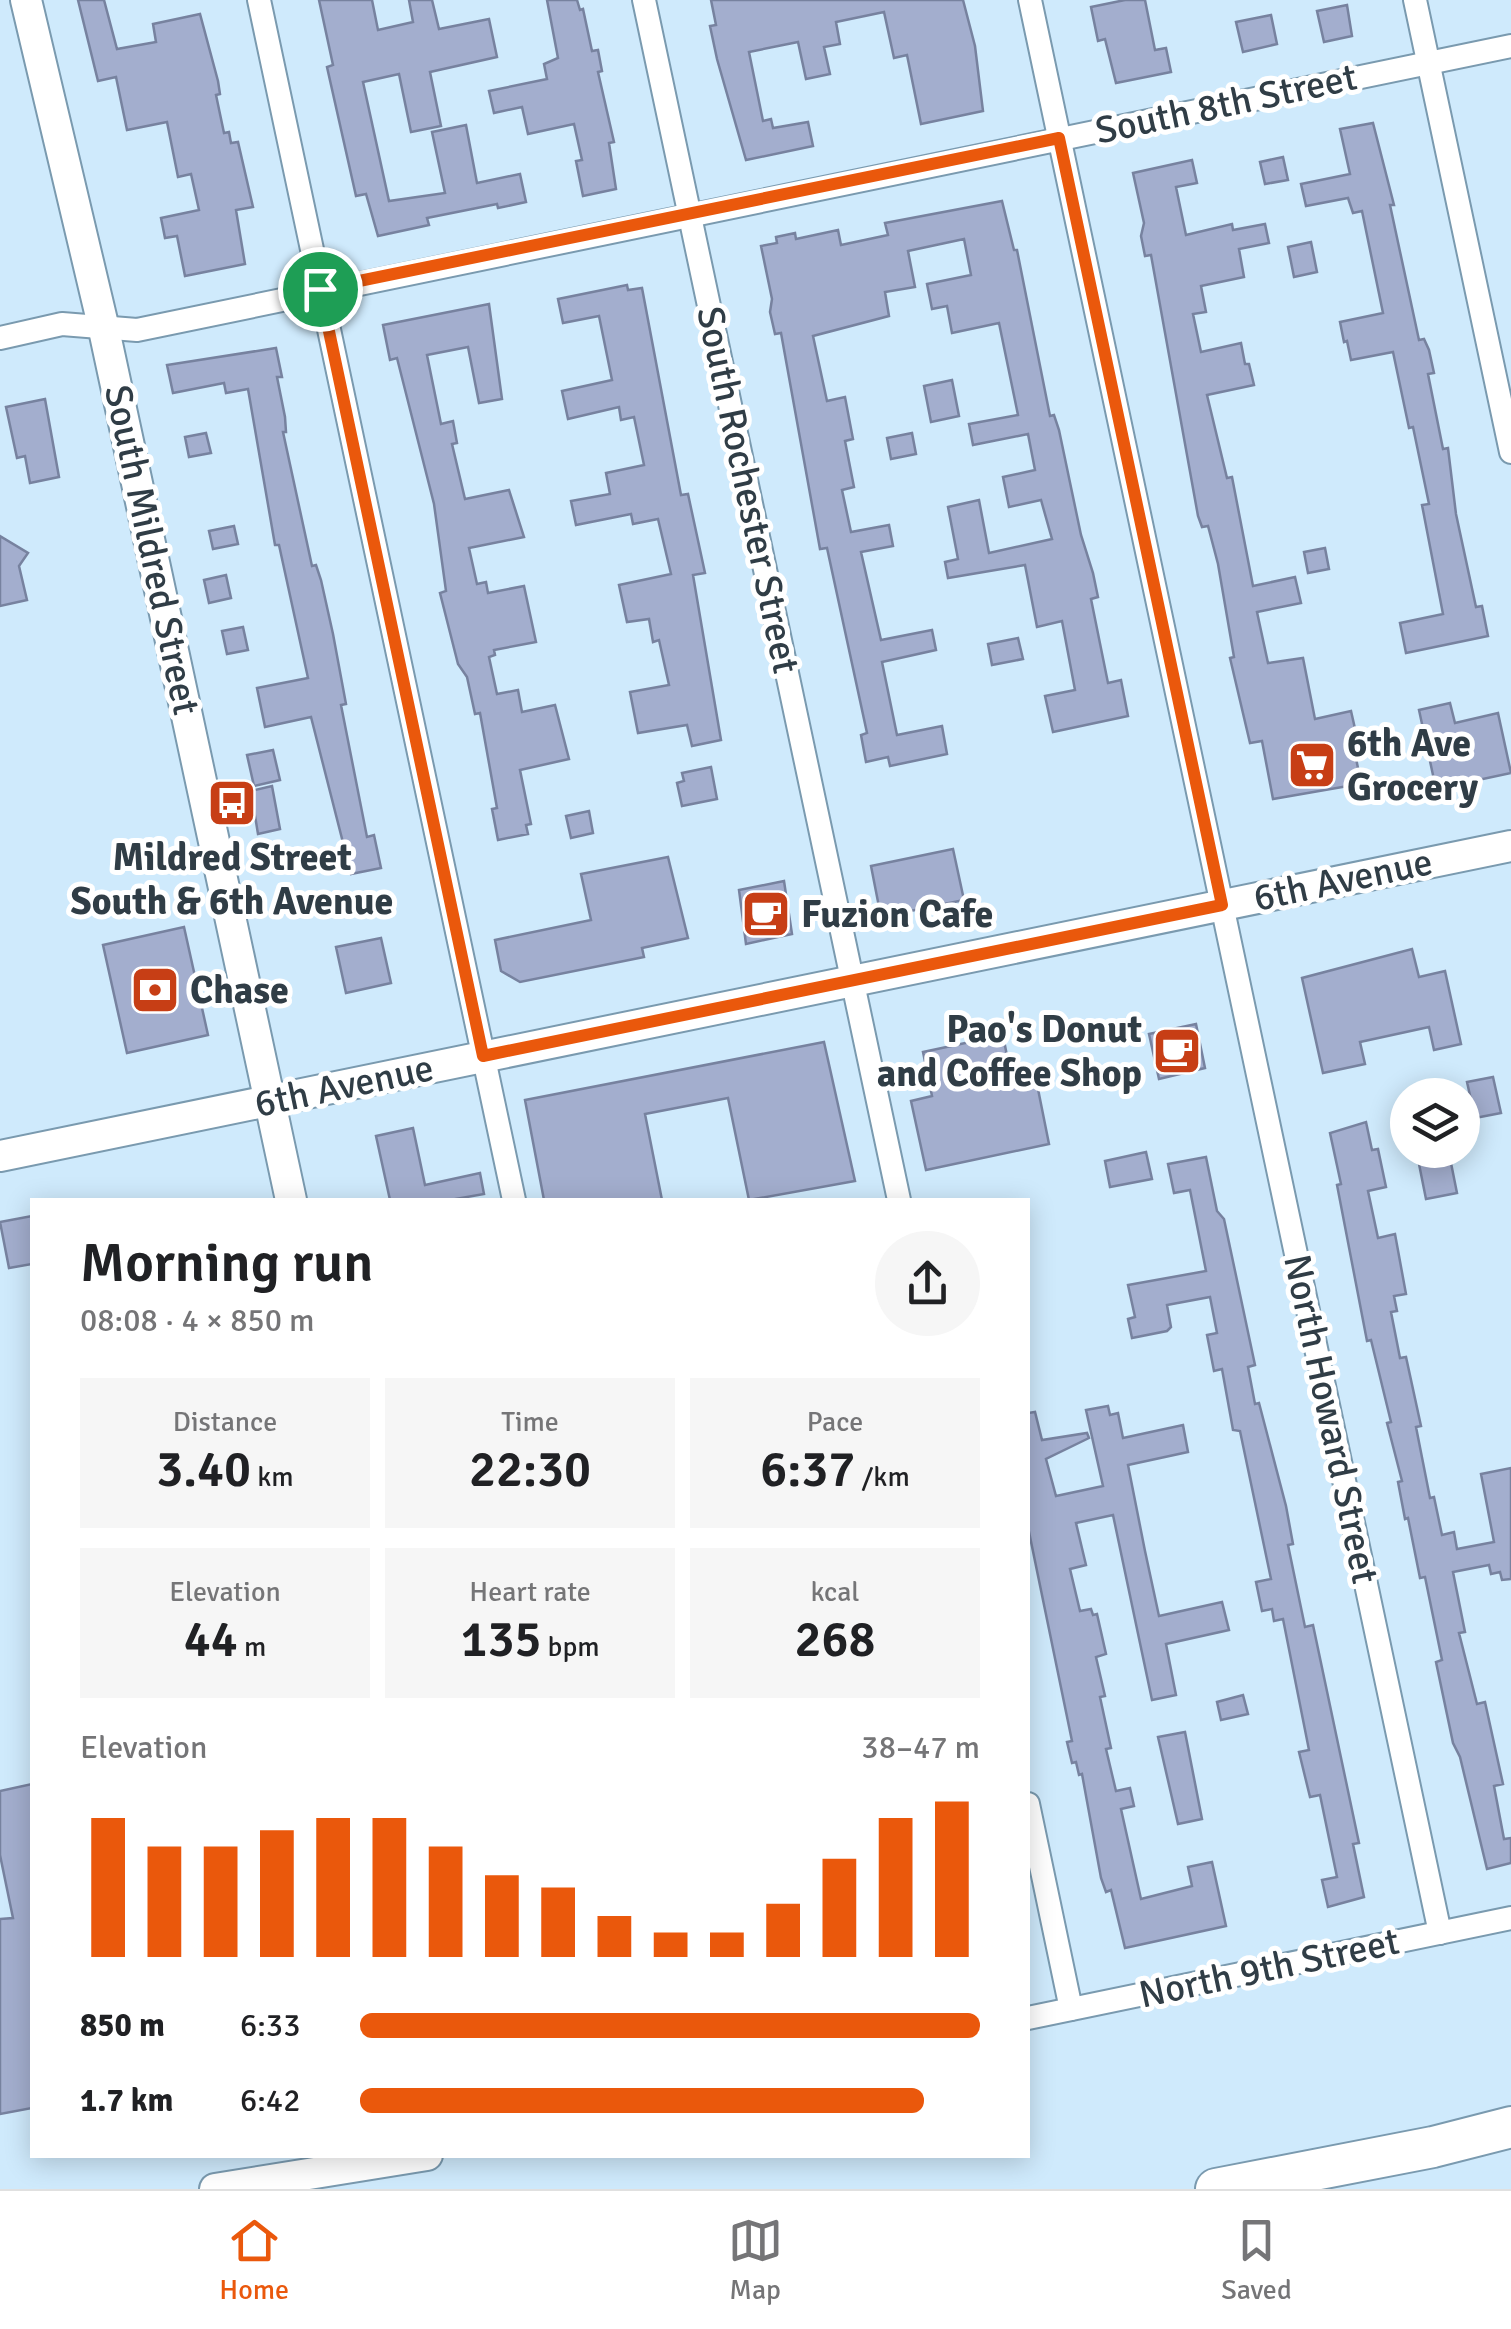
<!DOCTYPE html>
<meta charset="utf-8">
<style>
body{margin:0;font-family:Signika,sans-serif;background:#f6f6f6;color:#202124;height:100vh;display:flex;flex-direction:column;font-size:38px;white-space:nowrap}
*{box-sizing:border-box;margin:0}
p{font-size:32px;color:#757577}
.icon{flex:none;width:55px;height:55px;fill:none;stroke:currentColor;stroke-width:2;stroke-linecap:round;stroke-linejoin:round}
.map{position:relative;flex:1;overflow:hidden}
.panel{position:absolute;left:30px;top:1198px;width:1000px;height:960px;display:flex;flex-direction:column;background:#fff;border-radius:0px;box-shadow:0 5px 25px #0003}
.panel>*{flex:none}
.tools{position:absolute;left:1390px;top:1078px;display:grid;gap:20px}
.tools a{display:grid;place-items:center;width:90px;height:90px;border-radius:50%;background:#fff;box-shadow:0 5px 25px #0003;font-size:50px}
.pin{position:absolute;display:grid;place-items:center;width:85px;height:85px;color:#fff;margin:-42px;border:5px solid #fff;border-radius:50%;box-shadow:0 2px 10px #0007}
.round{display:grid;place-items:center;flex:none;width:105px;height:105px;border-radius:52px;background:#f6f6f6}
.head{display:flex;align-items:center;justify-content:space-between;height:170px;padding:0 50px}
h1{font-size:55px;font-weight:600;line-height:75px}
.figures{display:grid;grid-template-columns:repeat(3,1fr);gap:15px;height:170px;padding:10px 50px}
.figures div{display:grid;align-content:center;border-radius:0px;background:#f6f6f6;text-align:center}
.figures b{font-size:50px;font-weight:600}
.figures small{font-size:28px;font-weight:400}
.figures p{font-size:28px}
.chart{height:280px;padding:20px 50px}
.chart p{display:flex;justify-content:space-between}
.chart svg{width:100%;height:180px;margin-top:10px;stroke:#ea580c;stroke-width:6}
ul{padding:0 50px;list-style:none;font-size:32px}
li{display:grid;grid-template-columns:160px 120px 1fr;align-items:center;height:75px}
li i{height:25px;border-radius:12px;background:#ea580c}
.menu{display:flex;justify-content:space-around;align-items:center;height:140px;border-top:2px solid #e0e0e0;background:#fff;font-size:28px;color:#757577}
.menu a{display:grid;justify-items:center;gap:5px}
.menu .active{color:#ea580c}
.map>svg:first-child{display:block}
.building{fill:#a3aece;stroke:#77829f;stroke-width:2.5}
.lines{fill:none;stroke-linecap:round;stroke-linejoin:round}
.street-casing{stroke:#7a9aaf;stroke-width:26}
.secondary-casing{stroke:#7a9aaf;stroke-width:34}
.highway-casing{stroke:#7a9aaf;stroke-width:44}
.street{stroke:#fff;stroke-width:22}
.secondary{stroke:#fff;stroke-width:30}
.highway{stroke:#fff;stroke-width:40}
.route-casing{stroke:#fff;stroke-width:20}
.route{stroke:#ea580c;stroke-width:12}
.labels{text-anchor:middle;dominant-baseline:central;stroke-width:10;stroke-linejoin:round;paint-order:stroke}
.street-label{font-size:38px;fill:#303d46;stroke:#fff}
.poi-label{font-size:38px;font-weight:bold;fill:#303d46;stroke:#fff;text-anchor:start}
</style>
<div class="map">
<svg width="1511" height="2189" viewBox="0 0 1511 2189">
<rect width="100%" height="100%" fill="#cfeafc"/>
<g class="building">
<polygon points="78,0 104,0 117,49 156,42 153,24 200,14 218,81 220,94 216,95 224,133 229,132 231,143 238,142 253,207 236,210 245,264 185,276 177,236 165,238 161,218 199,210 191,174 178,177 167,122 127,130 116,77 98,81"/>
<polygon points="319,0 372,0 378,30 413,22 409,0 432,0 439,29 489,19 497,57 430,72 441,126 411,132 399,74 363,82 389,201 445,193 432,132 466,125 477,183 520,174 526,202 498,208 497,204 427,218 429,225 378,236 366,194 356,196 327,67 333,65"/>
<polygon points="547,0 577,0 580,10 583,9 592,51 598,50 602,71 598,72 614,142 609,143 616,189 583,196 576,161 582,160 574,124 528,134 522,107 494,113 489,91 547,79 544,64 558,58"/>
<polygon points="711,0 963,0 975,46 983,111 921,124 907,55 894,58 884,12 836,22 840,44 824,47 830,74 806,79 798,42 749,52 763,121 771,119 773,128 808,122 813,146 746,160 717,59 710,26 716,25"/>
<polygon points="1125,0 1145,0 1155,50 1166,48 1171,72 1116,83 1105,39 1098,41 1091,7"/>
<polygon points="1347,5 1352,36 1324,42 1317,11"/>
<polygon points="1271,15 1277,44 1243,52 1236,22"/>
<polygon points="1373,123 1394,205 1390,205 1419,340 1424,339 1429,350 1434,373 1428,374 1443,449 1448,448 1456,514 1476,607 1482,606 1488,636 1406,653 1400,623 1443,614 1422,505 1429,504 1413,427 1409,428 1393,352 1351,360 1347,341 1344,342 1340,322 1383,313 1362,211 1353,213 1348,198 1306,206 1301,184 1350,174 1340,129"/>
<polygon points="1283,157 1288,180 1265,184 1260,162"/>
<polygon points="1192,160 1197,183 1176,187 1186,235 1232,224 1233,230 1265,224 1269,243 1239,249 1244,277 1201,286 1206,312 1193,314 1201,352 1241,343 1245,364 1249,364 1254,385 1207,395 1227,478 1232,477 1253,586 1295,577 1301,603 1257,612 1268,663 1303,658 1315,719 1351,711 1356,733 1351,734 1359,773 1352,774 1354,785 1273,799 1262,741 1250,743 1230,658 1234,657 1218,564 1208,526 1202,527 1198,516 1151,255 1145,256 1141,236 1144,223 1133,173"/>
<polygon points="1002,201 1014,250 1017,250 1050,416 1054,415 1059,430 1081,535 1093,573 1098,597 1091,599 1108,683 1121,680 1128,716 1053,732 1045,696 1075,690 1062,621 1037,627 1025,565 948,578 945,562 958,559 948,507 979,500 989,553 1052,539 1041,500 1009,507 1003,477 1035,470 1028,434 973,445 969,424 1018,415 999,323 952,333 947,306 932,309 927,284 971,275 964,239 908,251 915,287 885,292 889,316 813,336 827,401 845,397 853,439 845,441 854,487 842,490 851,532 889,525 893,546 861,552 881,640 932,630 936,650 882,662 897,735 942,726 947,754 890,766 888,757 866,762 861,735 867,733 827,548 820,549 781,333 775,334 770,312 772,299 761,246 777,243 776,237 795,233 796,239 838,230 841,245 888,235 885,223"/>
<polygon points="1311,242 1317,272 1294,277 1288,247"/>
<polygon points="627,285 628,290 642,288 681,495 688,494 705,573 693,575 721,740 692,746 687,725 638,733 630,692 669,685 659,640 653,642 649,619 627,622 619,585 671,574 658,519 633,524 631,514 576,525 571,501 610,494 606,473 644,465 634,417 621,420 619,407 568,419 562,391 612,380 599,316 563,323 558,299"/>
<polygon points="489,304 502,399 479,403 468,347 427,355 441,424 453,421 457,443 452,444 465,499 509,490 524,537 469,548 477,584 486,582 488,593 524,586 536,642 494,650 495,655 489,657 497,694 518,690 522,712 555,705 569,759 520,770 531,824 526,825 528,834 498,840 492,809 497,808 480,713 475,714 467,677 458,664 440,593 446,591 434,504 397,358 390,360 383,325"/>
<polygon points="276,348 282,377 277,377 285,417 286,432 283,432 312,566 316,565 321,580 333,634 346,704 341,705 367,837 374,835 381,868 351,874 311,717 265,727 257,688 308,678 279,545 275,545 248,389 226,393 224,383 173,393 167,365"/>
<polygon points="952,380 959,416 931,422 924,386"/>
<polygon points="45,399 59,477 30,483 25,456 17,458 6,407"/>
<polygon points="206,433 211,453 189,457 185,437"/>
<polygon points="912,433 916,454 891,459 887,438"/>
<polygon points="234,526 238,544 213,549 209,531"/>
<polygon points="0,536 28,553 19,566 27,600 0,606"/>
<polygon points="1325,548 1329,569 1308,573 1304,552"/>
<polygon points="226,575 231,598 209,603 204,580"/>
<polygon points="243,627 248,650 227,654 222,631"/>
<polygon points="1018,638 1023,659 992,665 988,644"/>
<polygon points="1450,703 1455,723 1498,713 1511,773 1436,789 1419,710"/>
<polygon points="273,750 280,780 254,786 247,755"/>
<polygon points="711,767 717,799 682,806 677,783 684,781 682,773"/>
<polygon points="272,786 280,829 258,834 251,791"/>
<polygon points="589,811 593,833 571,838 566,816"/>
<polygon points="953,849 964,900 881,917 871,866"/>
<polygon points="668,857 688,938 642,948 644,957 520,982 501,971 495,940 591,920 581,874"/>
<polygon points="784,881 792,934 746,944 739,890"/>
<polygon points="184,927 208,1035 127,1053 103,945"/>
<polygon points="381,938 391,983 346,993 336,947"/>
<polygon points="1412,949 1419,977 1445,971 1461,1044 1434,1050 1429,1027 1360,1042 1365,1064 1323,1073 1302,978"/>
<polygon points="1196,1024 1205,1068 1159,1079 1149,1034"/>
<polygon points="1003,1035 1007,1056 1014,1055 1019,1078 1035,1074 1049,1144 926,1170 911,1101 932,1096 923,1052"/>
<polygon points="824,1042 855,1181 749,1200 728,1098 645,1114 662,1200 544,1200 525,1100"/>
<polygon points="1493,1077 1501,1113 1475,1118 1467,1082"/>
<polygon points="1366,1122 1372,1150 1378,1149 1386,1187 1368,1191 1378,1238 1395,1234 1406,1294 1394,1296 1397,1311 1391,1312 1400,1358 1406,1357 1421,1426 1416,1427 1430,1498 1434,1497 1442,1535 1454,1532 1457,1549 1494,1542 1481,1474 1511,1468 1511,1579 1502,1580 1500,1572 1491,1574 1489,1565 1453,1572 1465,1632 1459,1633 1477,1704 1485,1702 1503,1784 1494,1786 1504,1839 1511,1838 1511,1863 1487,1869 1460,1757 1453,1743 1436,1662 1442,1660 1425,1577 1420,1578 1408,1518 1405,1519 1398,1482 1402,1481 1387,1423 1391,1422 1371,1340 1367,1341 1337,1185 1341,1184 1330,1133"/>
<polygon points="413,1128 425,1185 480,1173 484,1194 450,1200 390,1200 376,1136"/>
<polygon points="1146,1152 1152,1179 1110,1187 1105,1161"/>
<polygon points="1449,1153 1457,1193 1426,1199 1418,1159"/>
<polygon points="1206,1157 1217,1211 1224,1219 1255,1365 1248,1367 1255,1404 1259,1403 1286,1506 1293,1544 1288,1545 1305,1627 1313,1625 1359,1843 1353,1844 1364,1897 1328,1907 1322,1880 1337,1877 1320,1795 1310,1797 1299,1752 1309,1750 1283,1619 1274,1621 1272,1609 1262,1611 1256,1582 1271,1579 1240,1431 1233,1430 1222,1369 1214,1371 1207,1335 1217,1333 1210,1297 1167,1305 1171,1327 1167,1331 1132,1338 1128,1319 1135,1317 1128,1285 1206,1271 1190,1190 1174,1193 1168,1164"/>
<polygon points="32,1216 32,1264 9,1268 0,1222"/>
<polygon points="1108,1406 1110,1415 1118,1413 1123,1438 1183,1425 1188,1452 1128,1465 1145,1551 1159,1616 1222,1602 1229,1630 1166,1644 1176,1695 1152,1700 1113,1515 1076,1523 1086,1565 1070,1569 1080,1611 1091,1609 1093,1615 1097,1614 1106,1654 1096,1657 1105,1696 1100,1697 1111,1748 1106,1749 1116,1791 1130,1788 1134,1806 1121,1809 1141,1899 1192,1886 1188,1867 1212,1862 1226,1926 1125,1948 1111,1890 1106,1892 1101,1878 1082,1774 1079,1775 1076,1762 1072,1763 1067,1742 1072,1741 1028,1527 1028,1413 1035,1412 1042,1440 1087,1433 1089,1438 1046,1459 1056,1496 1103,1486 1086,1410"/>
<polygon points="1243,1695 1248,1714 1221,1720 1217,1702"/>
<polygon points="1185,1732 1202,1819 1178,1824 1158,1737"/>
<polygon points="32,1784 32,2108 0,2114 0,1919 13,1918 0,1855 0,1791"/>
</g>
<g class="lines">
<g class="street-casing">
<g id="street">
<polyline points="259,0 514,1200"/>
<polyline points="644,0 899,1200"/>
<polyline points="1030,0 1440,1933"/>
<polyline points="1415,0 1511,452"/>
<polyline points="0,338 62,324 137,330 1511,46"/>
<polyline points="1028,1804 1071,2009"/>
<polyline points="1028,2018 1511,1918"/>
</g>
</g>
<g class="secondary-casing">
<g id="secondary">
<polyline points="26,0 103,325 291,1200"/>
<polyline points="0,1156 1511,846"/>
<polyline points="215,2189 427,2155"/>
</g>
</g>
<g class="highway-casing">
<polyline id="highway" points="1216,2189 1433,2147 1511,2127"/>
</g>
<use href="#street" class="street"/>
<use href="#secondary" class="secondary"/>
<use href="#highway" class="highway"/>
</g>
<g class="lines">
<g class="route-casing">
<polygon id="route" points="1059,138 1222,905 483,1056 320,289"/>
</g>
<use href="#route" class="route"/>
</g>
<defs>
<g id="supermarket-square" transform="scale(2.5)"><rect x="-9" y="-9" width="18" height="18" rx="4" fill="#c73e15" stroke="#fff"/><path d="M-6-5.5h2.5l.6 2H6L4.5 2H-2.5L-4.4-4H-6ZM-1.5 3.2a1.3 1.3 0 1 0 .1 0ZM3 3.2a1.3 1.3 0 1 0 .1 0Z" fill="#fff"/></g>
<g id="bus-square" transform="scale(2.5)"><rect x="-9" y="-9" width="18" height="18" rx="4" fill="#c73e15" stroke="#fff"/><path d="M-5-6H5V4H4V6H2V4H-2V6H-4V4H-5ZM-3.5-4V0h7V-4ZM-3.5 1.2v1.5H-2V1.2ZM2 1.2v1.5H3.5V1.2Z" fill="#fff"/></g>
<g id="cafe-square" transform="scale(2.5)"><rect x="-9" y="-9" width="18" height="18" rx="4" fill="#c73e15" stroke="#fff"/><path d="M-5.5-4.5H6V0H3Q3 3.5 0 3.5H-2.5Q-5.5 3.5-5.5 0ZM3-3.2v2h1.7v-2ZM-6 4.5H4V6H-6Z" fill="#fff"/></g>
<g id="bank-square" transform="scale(2.5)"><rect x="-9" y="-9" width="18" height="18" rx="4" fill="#c73e15" stroke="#fff"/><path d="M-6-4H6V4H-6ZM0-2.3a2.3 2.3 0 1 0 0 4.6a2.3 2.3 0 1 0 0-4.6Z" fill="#fff"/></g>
</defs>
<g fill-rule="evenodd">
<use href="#supermarket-square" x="1312" y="765"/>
<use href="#bus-square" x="232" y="803"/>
<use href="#cafe-square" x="766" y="914"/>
<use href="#bank-square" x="155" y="990"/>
<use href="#cafe-square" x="1177" y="1051"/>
</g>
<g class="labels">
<g class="street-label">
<text transform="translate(1226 104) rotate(-12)">South 8th Street</text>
<text transform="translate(748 490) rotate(78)">South Rochester Street</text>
<text transform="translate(152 550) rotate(78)">South Mildred Street</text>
<text transform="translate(1343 880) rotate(-12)">6th Avenue</text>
<text transform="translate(344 1086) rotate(-12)">6th Avenue</text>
<text transform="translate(1331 1419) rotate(78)">North Howard Street</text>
<text transform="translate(1269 1968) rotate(-12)">North 9th Street</text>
</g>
<g class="poi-label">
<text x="1347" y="743">6th Ave<tspan x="1347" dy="44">Grocery</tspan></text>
<text x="232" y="857" text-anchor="middle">Mildred Street<tspan x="232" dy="44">South &amp; 6th Avenue</tspan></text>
<text x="801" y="914">Fuzion Cafe</text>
<text x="190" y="990">Chase</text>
<text x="1142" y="1029" text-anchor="end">Pao's Donut<tspan x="1142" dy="44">and Coffee Shop</tspan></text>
</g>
</g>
</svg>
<div class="tools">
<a><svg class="icon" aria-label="layers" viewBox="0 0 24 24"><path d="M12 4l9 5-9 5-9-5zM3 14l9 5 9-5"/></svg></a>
</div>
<div class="pin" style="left:320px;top:289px;background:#1e9e55"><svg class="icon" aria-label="arrive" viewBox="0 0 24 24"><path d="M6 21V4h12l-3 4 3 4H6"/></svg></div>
<section class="panel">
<div class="head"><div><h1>Morning run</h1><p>08:08 · 4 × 850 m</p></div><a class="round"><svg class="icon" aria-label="share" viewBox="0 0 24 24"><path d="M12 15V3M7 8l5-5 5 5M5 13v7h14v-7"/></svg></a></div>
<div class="figures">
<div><p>Distance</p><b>3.40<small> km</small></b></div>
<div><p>Time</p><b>22:30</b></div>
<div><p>Pace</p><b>6:37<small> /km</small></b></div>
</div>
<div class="figures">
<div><p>Elevation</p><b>44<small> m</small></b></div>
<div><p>Heart rate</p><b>135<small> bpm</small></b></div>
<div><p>kcal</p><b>268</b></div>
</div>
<div class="chart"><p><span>Elevation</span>38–47 m</p>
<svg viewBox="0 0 160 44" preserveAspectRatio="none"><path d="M5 44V10M15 44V17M25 44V17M35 44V13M45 44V10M55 44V10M65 44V17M75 44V24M85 44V27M95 44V34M105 44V38M115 44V38M125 44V31M135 44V20M145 44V10M155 44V6"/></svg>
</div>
<ul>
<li><b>850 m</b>6:33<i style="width:100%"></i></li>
<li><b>1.7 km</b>6:42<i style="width:91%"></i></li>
</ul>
</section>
</div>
<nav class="menu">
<a class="active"><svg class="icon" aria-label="home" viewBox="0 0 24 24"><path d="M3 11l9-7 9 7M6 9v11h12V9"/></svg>Home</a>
<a><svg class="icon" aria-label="map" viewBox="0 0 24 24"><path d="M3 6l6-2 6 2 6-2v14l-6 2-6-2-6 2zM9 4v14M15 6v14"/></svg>Map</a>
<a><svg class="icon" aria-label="saved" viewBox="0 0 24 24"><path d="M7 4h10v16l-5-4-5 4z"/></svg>Saved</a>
</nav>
